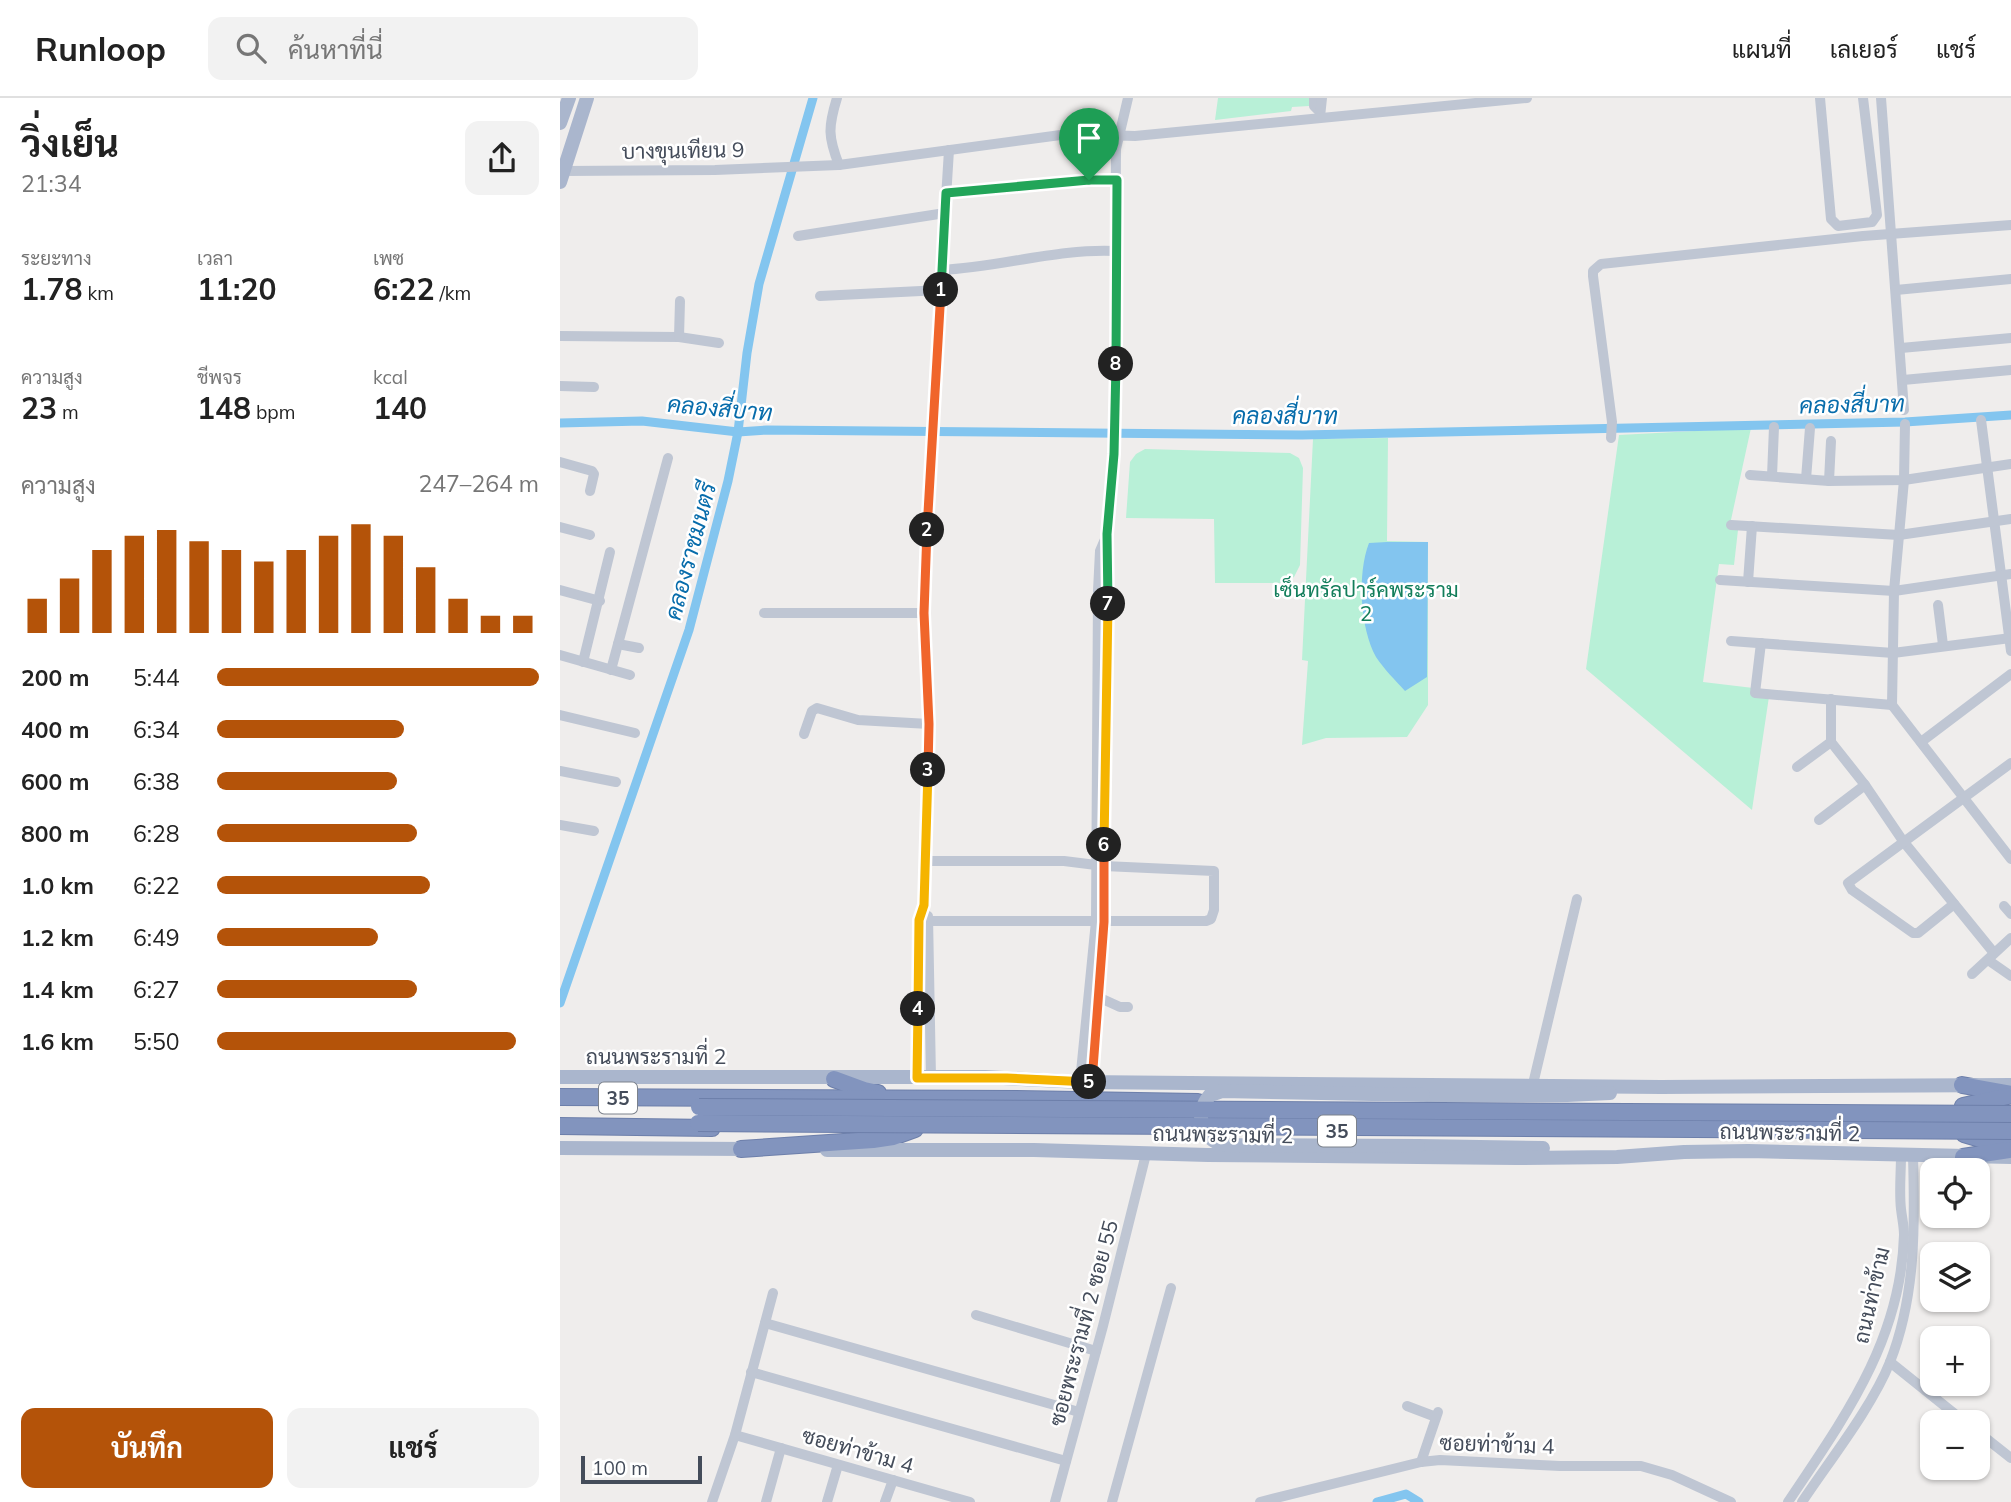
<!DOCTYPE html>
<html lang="th">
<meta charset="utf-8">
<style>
body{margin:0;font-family:Mulish,Sarabun,sans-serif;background:#f2f2f2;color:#222;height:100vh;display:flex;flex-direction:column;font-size:26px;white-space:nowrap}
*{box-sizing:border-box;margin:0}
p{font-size:23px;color:#767676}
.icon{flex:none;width:38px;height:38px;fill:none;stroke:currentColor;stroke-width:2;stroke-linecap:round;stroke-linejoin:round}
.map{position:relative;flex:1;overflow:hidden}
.sheet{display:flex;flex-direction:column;background:#fff;width:560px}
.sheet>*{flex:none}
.controls{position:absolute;left:1360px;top:1060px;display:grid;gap:14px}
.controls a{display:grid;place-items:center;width:70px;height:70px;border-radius:14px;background:#fff;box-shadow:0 2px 5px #0004;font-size:35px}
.scale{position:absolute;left:21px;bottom:18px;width:121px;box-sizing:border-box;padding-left:7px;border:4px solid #444c5a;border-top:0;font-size:19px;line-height:24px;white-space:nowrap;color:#444c5a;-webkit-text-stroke:5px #fff;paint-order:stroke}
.pin{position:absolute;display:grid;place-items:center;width:60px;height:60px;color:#fff;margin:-72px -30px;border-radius:50% 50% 50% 0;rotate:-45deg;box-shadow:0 0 7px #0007}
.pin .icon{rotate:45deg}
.km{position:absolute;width:35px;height:35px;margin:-18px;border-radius:50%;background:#222;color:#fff;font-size:19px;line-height:35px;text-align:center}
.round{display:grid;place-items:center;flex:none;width:74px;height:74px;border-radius:14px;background:#f2f2f2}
.summary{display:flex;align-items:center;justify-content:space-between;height:119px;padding:0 21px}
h1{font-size:38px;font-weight:700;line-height:52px}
.figures{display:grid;grid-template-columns:repeat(3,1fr);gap:10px;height:119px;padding:7px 21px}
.figures div{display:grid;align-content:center}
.figures b{font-size:30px;font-weight:700}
.figures small{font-size:19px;font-weight:400}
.figures p{font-size:19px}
.chart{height:196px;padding:14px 21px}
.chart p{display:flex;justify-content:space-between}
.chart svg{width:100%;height:126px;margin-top:7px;stroke:#b45309;stroke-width:6}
.primary-button{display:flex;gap:14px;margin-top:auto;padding:14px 21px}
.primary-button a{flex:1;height:80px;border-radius:14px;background:#b45309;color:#fff;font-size:28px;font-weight:700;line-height:80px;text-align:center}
.primary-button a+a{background:#f2f2f2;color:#222}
ul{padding:0 21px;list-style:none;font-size:23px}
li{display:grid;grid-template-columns:112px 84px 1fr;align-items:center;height:52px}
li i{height:18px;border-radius:9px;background:#b45309}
header{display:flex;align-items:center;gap:42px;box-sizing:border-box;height:98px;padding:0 35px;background:#fff;border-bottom:2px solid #e0e0e0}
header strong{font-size:33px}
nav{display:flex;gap:38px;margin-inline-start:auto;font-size:24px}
.search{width:490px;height:63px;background:#f2f2f2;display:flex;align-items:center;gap:18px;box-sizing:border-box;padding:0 24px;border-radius:14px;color:#767676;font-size:26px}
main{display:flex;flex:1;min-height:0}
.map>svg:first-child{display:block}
.green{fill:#b8f0d7}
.water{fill:#83c5ef}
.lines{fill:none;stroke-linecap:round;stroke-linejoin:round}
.canal{stroke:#83c5ef;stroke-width:9}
.highway-casing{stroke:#6d7faa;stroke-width:18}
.minor{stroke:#bfc6d3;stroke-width:10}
.major{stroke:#aab6cd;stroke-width:14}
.highway{stroke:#8294be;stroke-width:16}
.highway-bridge-casing{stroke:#6d7faa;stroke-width:18;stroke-linecap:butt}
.major-bridge{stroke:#aab6cd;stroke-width:14}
.highway-bridge{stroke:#8294be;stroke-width:16}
.split-1-casing{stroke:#fff;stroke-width:14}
.split-2-casing{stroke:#fff;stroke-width:14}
.split-3-casing{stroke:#fff;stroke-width:14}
.split-4-casing{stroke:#fff;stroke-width:14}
.split-5-casing{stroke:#fff;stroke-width:14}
.split-6-casing{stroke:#fff;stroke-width:14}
.split-7-casing{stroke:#fff;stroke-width:14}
.split-8-casing{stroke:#fff;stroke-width:14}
.split-9-casing{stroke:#fff;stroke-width:14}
.split-1{stroke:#22a559;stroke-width:9}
.split-2{stroke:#f0652b;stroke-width:9}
.split-3{stroke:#f0652b;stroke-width:9}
.split-4{stroke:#f5b400;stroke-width:9}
.split-5{stroke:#f5b400;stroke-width:9}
.split-6{stroke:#f0652b;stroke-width:9}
.split-7{stroke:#f5b400;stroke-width:9}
.split-8{stroke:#22a559;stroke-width:9}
.split-9{stroke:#22a559;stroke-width:9}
.labels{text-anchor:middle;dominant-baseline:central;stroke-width:5;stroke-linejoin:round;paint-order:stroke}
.shield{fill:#fff;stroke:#7c828c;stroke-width:2}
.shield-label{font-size:19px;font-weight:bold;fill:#444c5a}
.street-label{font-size:21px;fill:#444c5a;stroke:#fff}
.park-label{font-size:21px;fill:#137e5b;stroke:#fff}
.water-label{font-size:23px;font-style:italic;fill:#076cab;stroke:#fff}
</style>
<header>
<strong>Runloop</strong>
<div class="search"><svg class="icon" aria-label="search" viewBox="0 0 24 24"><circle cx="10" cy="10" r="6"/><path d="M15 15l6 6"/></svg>ค้นหาที่นี่</div>
<nav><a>แผนที่</a><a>เลเยอร์</a><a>แชร์</a></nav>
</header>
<main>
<section class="sheet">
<div class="summary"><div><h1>วิ่งเย็น</h1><p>21:34</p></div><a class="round"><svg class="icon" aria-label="share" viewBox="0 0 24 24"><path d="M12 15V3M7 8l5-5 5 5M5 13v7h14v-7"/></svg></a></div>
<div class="figures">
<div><p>ระยะทาง</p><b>1.78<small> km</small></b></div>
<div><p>เวลา</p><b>11:20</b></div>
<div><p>เพซ</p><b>6:22<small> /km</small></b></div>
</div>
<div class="figures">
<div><p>ความสูง</p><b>23<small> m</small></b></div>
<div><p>ชีพจร</p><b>148<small> bpm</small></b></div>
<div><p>kcal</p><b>140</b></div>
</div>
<div class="chart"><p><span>ความสูง</span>247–264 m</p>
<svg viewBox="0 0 160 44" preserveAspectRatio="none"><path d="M5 44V32M15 44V25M25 44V15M35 44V10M45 44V8M55 44V12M65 44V15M75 44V19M85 44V15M95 44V10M105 44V6M115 44V10M125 44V21M135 44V32M145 44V38M155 44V38"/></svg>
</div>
<ul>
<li><b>200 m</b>5:44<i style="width:100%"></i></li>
<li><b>400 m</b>6:34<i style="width:58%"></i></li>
<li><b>600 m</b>6:38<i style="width:56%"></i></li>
<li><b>800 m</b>6:28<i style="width:62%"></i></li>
<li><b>1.0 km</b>6:22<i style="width:66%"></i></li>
<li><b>1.2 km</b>6:49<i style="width:50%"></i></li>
<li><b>1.4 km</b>6:27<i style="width:62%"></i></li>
<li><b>1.6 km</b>5:50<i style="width:93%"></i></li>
</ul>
<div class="primary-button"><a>บันทึก</a><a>แชร์</a></div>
</section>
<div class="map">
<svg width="1451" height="1404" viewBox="0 0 1451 1404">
<rect width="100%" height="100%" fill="#efedec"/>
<g class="green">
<polygon points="658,0 751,0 749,8 732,9 731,13 655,22"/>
<polygon points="1191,330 1169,431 1178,432 1174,467 1159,466 1143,584 1210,592 1192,712 1026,571 1059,337"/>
<polygon points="828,340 827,443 868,444 868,607 847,639 766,640 742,647 748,563 742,562 753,341"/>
<polygon points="585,351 730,355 739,360 743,370 740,467 734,479 723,485 655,485 654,421 566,420 570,364 576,356"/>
</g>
<path class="water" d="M827 444H868L867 579 845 593C835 582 824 571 816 559 800 530 797 476 809 445Z"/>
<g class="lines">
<g class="canal">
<polyline points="0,325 82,323 178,334 207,332 742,337 1345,324 1451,317"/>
<polyline points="0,905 129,532 168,383 178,334 187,255 199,186 253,0"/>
<polyline points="817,1404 846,1396 859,1404"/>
</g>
<g class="highway-casing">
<g id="highway">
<polyline points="274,981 304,992 318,995"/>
<polyline points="1402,987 1451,996"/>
<polyline points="0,999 457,1001 638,1004"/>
<polyline points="1403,1008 1448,998"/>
<polyline points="0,1028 152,1030"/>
<polyline points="1404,1036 1451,1050"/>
<polyline points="181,1051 313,1042 333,1039 355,1031"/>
<polyline points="1403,1059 1449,1052"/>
</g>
</g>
<g class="minor">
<path d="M277 0C268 29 268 39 279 67"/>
<polyline points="754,0 754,8 759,13"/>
<polyline points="1260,0 1271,121 1278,128 1312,124 1317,117 1303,0"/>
<polyline points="1321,0 1344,312"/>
<polyline points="760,19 762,0"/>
<polyline points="4,73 155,72 279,67 508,36 575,38 967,0"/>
<polyline points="386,95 529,82 557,82"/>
<polyline points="238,138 385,115"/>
<path d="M382 172C439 169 501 150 556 153"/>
<polyline points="1336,192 1451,181"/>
<polyline points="260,198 381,192"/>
<polyline points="0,238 119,239 159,245"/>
<polyline points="119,239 120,203"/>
<polyline points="1341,250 1451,240"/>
<polyline points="1343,282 1451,272"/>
<polyline points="0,288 34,289"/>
<polyline points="1421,322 1451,553"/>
<polyline points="1051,340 1052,324 1033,178 1033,173 1041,166 1303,138 1451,127"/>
<polyline points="0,364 32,373 34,376 30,393"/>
<polyline points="1190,377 1269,383 1344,382 1451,366"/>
<polyline points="1212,378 1214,329"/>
<polyline points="1246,381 1250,330"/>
<polyline points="1269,383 1271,343"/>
<polyline points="1171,427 1339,437 1451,421"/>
<polyline points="0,429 30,437"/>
<polyline points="1160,482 1334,493 1451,476"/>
<polyline points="1188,484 1192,428"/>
<polyline points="0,492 40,503"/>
<polyline points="1378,507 1383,547"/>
<polyline points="204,515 364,515"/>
<polyline points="1171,543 1333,555 1451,540"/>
<polyline points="1201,545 1195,595 1332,607 1334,493 1344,382 1345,326"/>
<polyline points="58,546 79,550"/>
<polyline points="0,557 70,577"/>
<polyline points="23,564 50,454"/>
<polyline points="51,572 108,360"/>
<polyline points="1271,601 1271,644 1305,687 1343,743 1434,855"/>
<polyline points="1332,607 1451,761"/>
<polyline points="0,617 75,635"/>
<polyline points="244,636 252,613 257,610 298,622 369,626"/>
<polyline points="1361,644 1451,576"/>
<polyline points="1237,669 1271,644"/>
<polyline points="0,673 56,684"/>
<polyline points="1259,722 1305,687"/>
<polyline points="0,727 34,733"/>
<polyline points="1394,806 1358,835 1353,835 1292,792 1288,785 1451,665"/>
<polyline points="364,807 369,626 364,515 370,359 389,52"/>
<polyline points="1444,808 1451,816"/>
<polyline points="368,818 371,980"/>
<polyline points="359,823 646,823 651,821 654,812 654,773 544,768 504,763 365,763"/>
<polyline points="1428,862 1451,878"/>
<polyline points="1412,876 1451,840"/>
<polyline points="538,899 560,909 568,909"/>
<polyline points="357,980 360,818"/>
<polyline points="520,984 536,823 538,493 540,453 546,439"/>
<polyline points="532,984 544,824 547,436 554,356 556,51 568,0"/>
<polyline points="973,986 1017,801"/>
<polyline points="416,1217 536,1253"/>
<polyline points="205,1225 519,1314"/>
<polyline points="1330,1264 1406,1325"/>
<polyline points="191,1274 506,1363"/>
<polyline points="847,1308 876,1319"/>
<polyline points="1418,1334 1451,1360"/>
<polyline points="175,1337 410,1404"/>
<polyline points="861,1364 878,1314"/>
<polyline points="152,1404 175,1337 213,1195"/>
<polyline points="206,1404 221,1350"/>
<polyline points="267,1404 278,1367"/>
<polyline points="325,1404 333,1382"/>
<polyline points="495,1404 543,1228 586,1056"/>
<polyline points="552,1404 611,1190"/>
<polyline points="700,1404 861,1364 880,1362 1000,1368 1081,1368 1112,1377 1171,1404"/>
<path d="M1228 1404C1284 1320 1341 1243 1344 1137 1344 1128 1342 1120 1341 1111 1339 1094 1341 1075 1341 1057"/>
<path d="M1242 1404C1270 1362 1312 1309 1330 1264 1356 1198 1355 1127 1353 1058"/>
</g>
<g class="major">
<polyline points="0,25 9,0"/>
<polyline points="0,84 27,0"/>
<polyline points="0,979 425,979 520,984 1101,989 1451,987"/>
<polyline points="863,997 1007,997 1050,995"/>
<polyline points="858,1048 983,1050"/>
<polyline points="0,1050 191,1051"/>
<polyline points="267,1052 474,1052 648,1057 956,1060 1057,1059 1124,1054 1188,1053 1451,1059"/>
</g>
<use href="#highway" class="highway"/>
<g class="highway-bridge-casing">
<g id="highway-bridge">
<polyline points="139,1009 1451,1016"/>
<polyline points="138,1025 1451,1033"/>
</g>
</g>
<path class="major-bridge" d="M858 1048 665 1047C640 1042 634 1016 650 997L662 993 863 997"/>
<use href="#highway-bridge" class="highway-bridge"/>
</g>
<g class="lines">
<g class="split-1-casing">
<polyline id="split-1" points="381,192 386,95 529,82"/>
</g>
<g class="split-2-casing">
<polyline id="split-2" points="367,432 381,192"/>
</g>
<g class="split-3-casing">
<polyline id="split-3" points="367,432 364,515 369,626 368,672"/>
</g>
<g class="split-4-casing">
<polyline id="split-4" points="358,911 359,822 364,807 368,672"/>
</g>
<g class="split-5-casing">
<polyline id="split-5" points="358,911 357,980 447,980 529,984"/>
</g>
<g class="split-6-casing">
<polyline id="split-6" points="529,984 532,984 544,824 544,747"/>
</g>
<g class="split-7-casing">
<polyline id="split-7" points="544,747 548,506"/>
</g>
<g class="split-8-casing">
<polyline id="split-8" points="548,506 547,436 554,356 556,266"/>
</g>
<g class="split-9-casing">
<polyline id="split-9" points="529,82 557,82 556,266"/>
</g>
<use href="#split-1" class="split-1"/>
<use href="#split-2" class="split-2"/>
<use href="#split-3" class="split-3"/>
<use href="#split-4" class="split-4"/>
<use href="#split-5" class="split-5"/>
<use href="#split-6" class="split-6"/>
<use href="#split-7" class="split-7"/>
<use href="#split-8" class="split-8"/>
<use href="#split-9" class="split-9"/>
</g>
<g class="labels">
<g class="shield">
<rect x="39" y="984.5" width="38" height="31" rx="5"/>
<rect x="758" y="1017.5" width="38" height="31" rx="5"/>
</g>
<g class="shield-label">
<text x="58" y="1000">35</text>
<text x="777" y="1033">35</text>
</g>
<g class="street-label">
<text transform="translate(123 52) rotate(-1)">บางขุนเทียน 9</text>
<text x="96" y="958">ถนนพระรามที่ 2</text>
<text transform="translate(1230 1034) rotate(1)">ถนนพระรามที่ 2</text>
<text transform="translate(663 1036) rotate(1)">ถนนพระรามที่ 2</text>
<text transform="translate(1311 1197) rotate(-77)">ถนนท่าข้าม</text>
<text transform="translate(523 1225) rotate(-75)">ซอยพระรามที่ 2 ซอย 55</text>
<text transform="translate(937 1346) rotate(2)">ซอยท่าข้าม 4</text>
<text transform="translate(298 1352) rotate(16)">ซอยท่าข้าม 4</text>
</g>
<g class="park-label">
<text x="806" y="491">เซ็นทรัลปาร์คพระราม<tspan x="806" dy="24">2</tspan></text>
</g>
<g class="water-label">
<text transform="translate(1292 306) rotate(-1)">คลองสี่บาท</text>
<text transform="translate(160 310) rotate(5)">คลองสี่บาท</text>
<text x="725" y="317">คลองสี่บาท</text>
<text transform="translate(130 453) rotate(-75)">คลองราชมนตรี</text>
</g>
</g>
</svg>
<div class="controls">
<a><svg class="icon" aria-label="locate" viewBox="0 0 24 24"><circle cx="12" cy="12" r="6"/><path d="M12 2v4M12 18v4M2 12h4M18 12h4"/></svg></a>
<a><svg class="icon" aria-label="layers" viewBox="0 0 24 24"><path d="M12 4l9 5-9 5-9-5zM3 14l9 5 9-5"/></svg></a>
<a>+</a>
<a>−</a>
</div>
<div class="scale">100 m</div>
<div class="pin" style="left:529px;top:82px;background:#1e9e55"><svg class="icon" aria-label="arrive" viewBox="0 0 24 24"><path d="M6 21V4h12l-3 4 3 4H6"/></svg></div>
<b class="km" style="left:381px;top:192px">1</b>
<b class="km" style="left:367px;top:432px">2</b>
<b class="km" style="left:368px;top:672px">3</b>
<b class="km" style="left:358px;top:911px">4</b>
<b class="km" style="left:529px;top:984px">5</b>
<b class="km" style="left:544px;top:747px">6</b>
<b class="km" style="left:548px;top:506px">7</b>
<b class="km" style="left:556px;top:266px">8</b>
</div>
</main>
